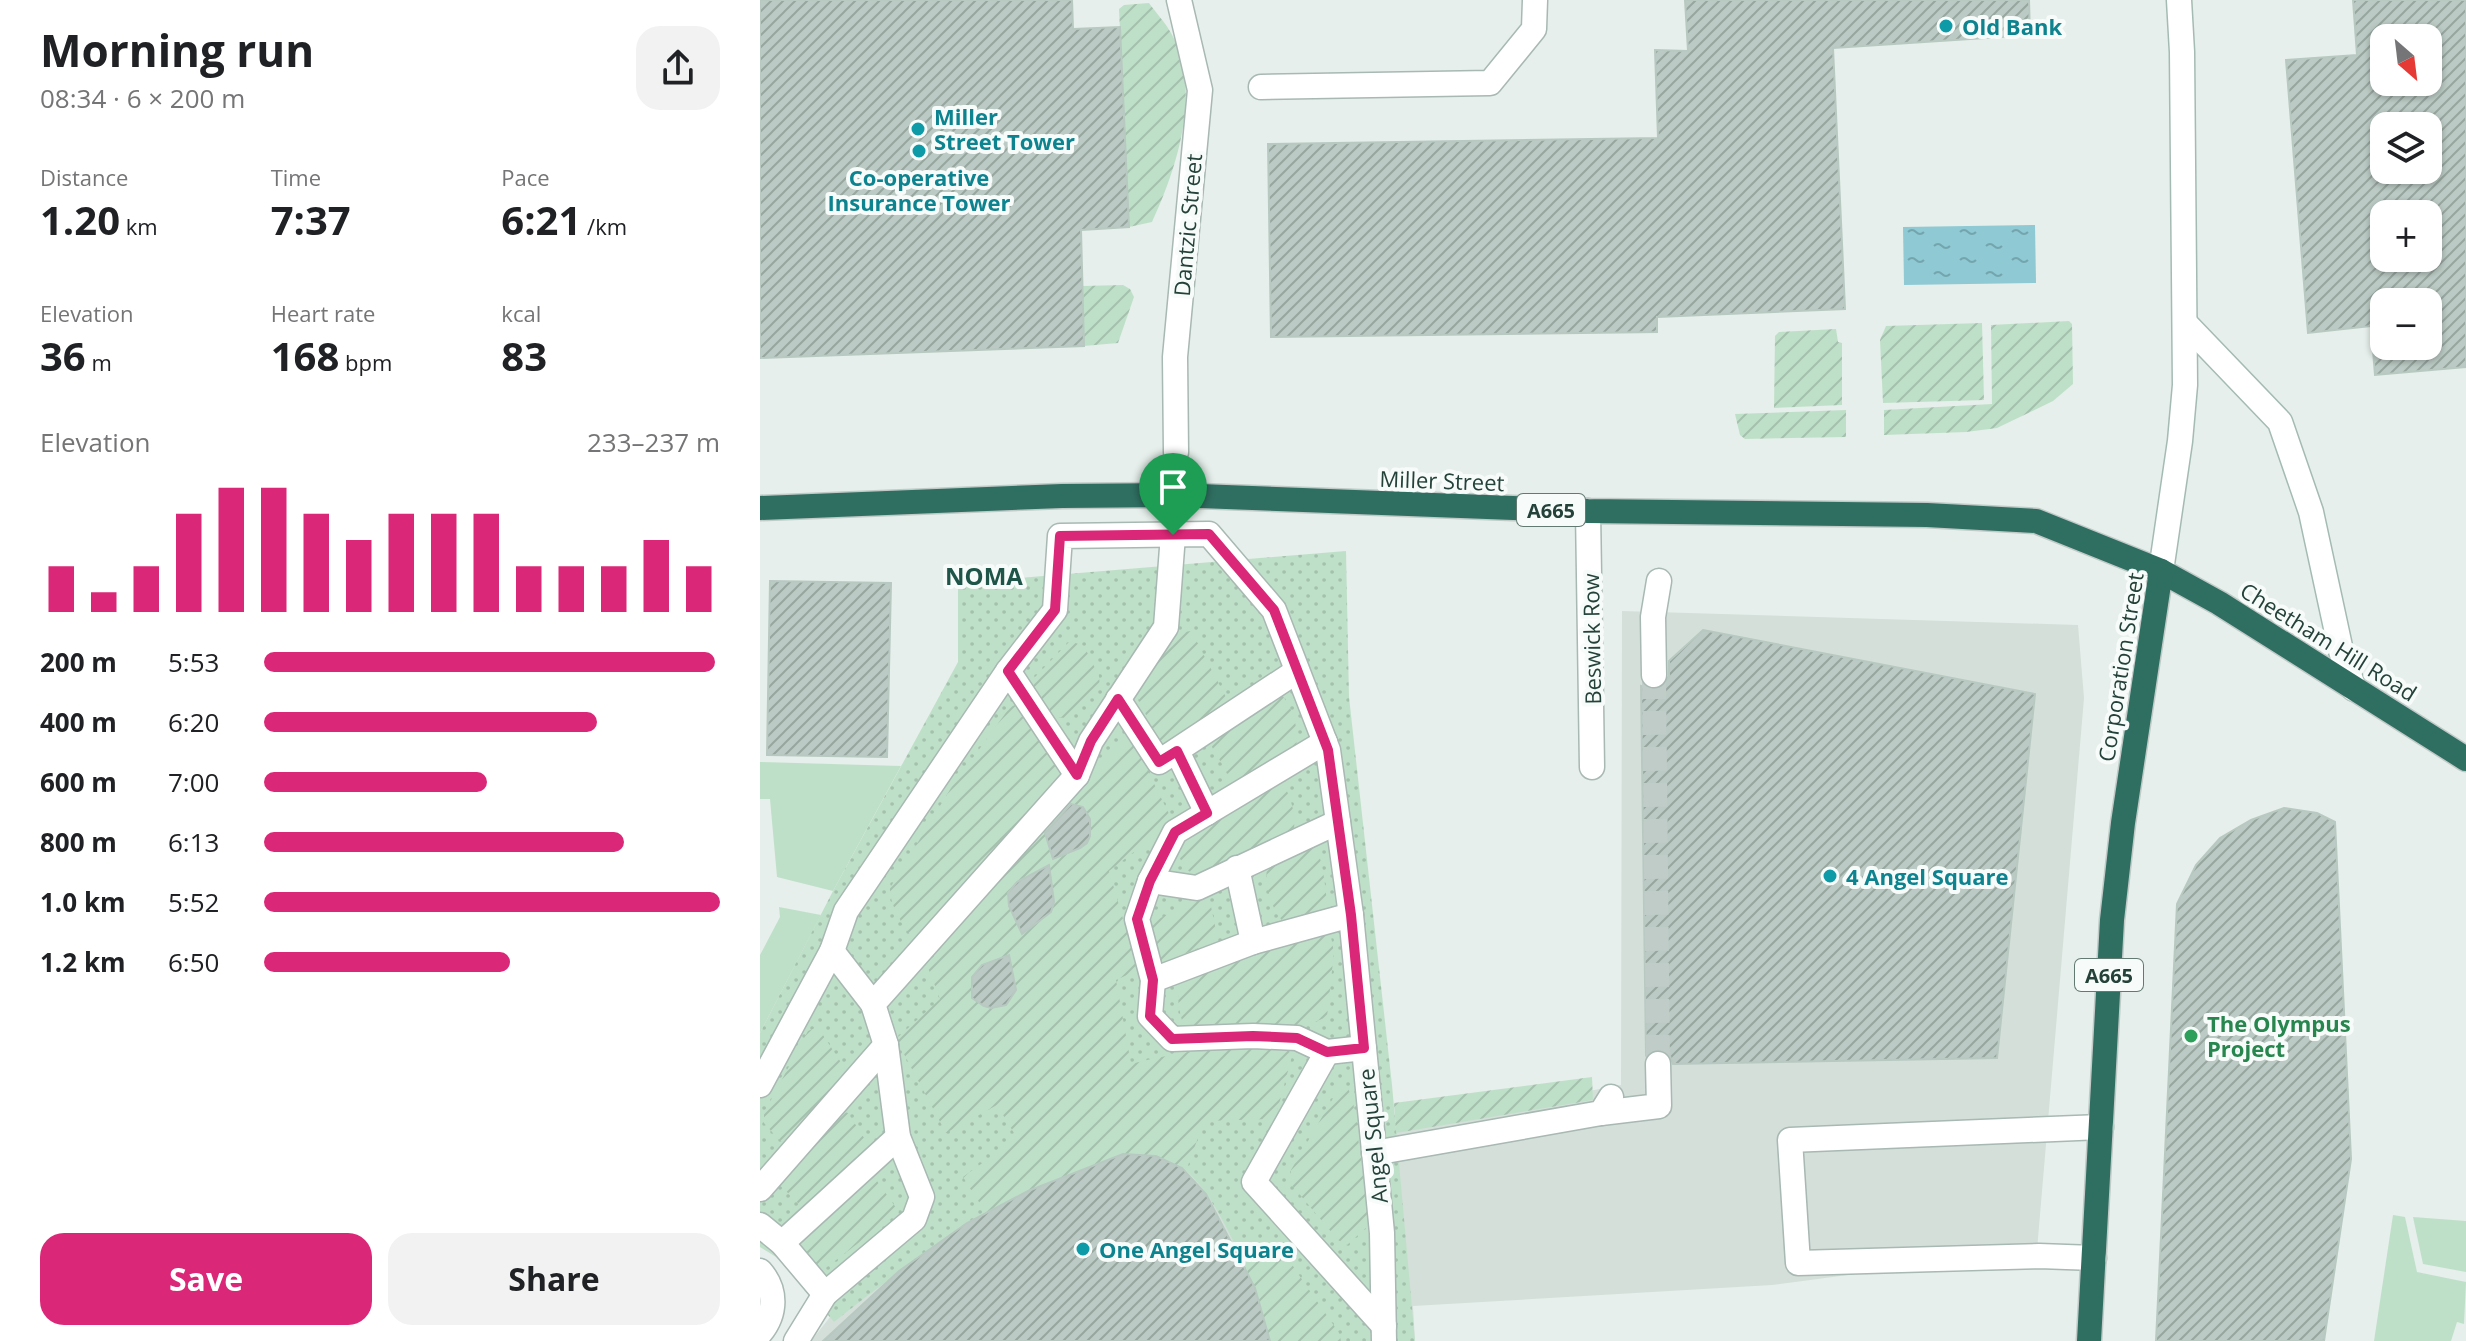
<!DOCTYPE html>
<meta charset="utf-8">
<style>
body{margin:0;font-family:"Open Sans",sans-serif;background:#f2f2f2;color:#202124;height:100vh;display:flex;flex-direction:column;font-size:30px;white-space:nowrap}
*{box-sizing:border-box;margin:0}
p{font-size:26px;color:#757577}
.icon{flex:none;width:44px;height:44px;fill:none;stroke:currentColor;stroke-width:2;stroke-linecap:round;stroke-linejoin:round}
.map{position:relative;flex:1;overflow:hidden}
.drawer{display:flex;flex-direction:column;background:#fff;width:760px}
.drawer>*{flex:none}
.needle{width:52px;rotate:152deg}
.fabs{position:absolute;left:1610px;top:24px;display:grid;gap:16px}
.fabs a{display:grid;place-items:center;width:72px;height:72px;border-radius:16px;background:#fff;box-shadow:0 2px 6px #0004;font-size:40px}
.pin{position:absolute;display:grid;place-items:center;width:68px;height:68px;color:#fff;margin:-82px -34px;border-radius:50% 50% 50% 0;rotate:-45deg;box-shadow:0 0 8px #0007}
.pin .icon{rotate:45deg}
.round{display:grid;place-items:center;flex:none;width:84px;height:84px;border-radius:24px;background:#f2f2f2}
.summary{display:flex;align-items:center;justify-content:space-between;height:136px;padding:0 40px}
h1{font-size:44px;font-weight:700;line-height:60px}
.metrics{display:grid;grid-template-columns:repeat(3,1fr);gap:12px;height:136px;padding:8px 40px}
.metrics div{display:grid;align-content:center}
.metrics b{font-size:40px;font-weight:700}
.metrics small{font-size:22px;font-weight:400}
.metrics p{font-size:22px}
.chart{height:224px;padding:16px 40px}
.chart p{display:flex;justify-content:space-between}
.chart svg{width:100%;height:144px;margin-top:8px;stroke:#db2777;stroke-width:6}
.primary-button{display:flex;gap:16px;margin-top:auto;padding:16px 40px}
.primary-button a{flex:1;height:92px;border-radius:24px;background:#db2777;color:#fff;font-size:32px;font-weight:700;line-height:92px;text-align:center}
.primary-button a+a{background:#f2f2f2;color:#202124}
ul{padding:0 40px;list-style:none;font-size:26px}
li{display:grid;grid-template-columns:128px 96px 1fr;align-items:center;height:60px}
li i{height:20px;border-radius:10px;background:#db2777}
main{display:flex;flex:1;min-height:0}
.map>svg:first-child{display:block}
.built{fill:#d4dfda}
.grass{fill:#bfe0c8}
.park{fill:url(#park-dots)}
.garden{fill:url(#garden-furrows)}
.water{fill:url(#water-ripples)}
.building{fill:url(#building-hatch);stroke:#b8c9c2;stroke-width:2;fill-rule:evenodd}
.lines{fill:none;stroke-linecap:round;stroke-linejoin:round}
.street-tunnel{stroke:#bfccc8;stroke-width:24;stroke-dasharray:24 12;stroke-linecap:butt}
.lane-casing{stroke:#a8b8b2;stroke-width:27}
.street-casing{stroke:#a8b8b2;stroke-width:27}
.secondary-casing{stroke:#a4bbb3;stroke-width:27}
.highway-casing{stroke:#c2cac8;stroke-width:27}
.lane{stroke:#fff;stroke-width:24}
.street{stroke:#fff;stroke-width:24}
.secondary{stroke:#fff;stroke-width:24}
.highway{stroke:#2f6f62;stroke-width:24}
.route-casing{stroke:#fff;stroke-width:16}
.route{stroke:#db2777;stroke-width:10}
.culture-dot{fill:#0f9aa8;stroke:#f7fbf9;stroke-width:3}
.leisure-dot{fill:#2e9e5b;stroke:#f7fbf9;stroke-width:3}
.labels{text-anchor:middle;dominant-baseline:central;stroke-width:8;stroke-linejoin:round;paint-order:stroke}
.shield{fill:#f7fbf9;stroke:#637a73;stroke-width:2}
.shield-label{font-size:20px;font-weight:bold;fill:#24423a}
.culture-label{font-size:22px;font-weight:bold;fill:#0d838f;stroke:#f7fbf9;text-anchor:start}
.street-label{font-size:22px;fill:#24423a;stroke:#f7fbf9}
.leisure-label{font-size:22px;font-weight:bold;fill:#27864d;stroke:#f7fbf9;text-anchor:start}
.neighbourhood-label{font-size:24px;font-weight:bold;fill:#1f5548;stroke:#f7fbf9}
</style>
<main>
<section class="drawer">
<div class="summary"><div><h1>Morning run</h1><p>08:34 · 6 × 200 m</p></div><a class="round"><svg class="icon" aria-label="share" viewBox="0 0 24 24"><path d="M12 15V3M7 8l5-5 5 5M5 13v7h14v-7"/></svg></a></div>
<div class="metrics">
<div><p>Distance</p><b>1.20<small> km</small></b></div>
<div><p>Time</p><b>7:37</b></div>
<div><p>Pace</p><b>6:21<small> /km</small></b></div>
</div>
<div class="metrics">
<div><p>Elevation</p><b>36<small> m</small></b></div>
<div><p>Heart rate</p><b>168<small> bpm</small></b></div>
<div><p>kcal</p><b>83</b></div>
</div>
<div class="chart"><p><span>Elevation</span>233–237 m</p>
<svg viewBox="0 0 160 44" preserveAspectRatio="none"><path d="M5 44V30M15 44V38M25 44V30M35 44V14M45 44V6M55 44V6M65 44V14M75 44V22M85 44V14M95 44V14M105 44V14M115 44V30M125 44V30M135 44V30M145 44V22M155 44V30"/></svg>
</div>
<ul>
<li><b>200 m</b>5:53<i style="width:99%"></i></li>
<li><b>400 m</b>6:20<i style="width:73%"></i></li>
<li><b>600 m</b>7:00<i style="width:49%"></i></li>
<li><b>800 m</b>6:13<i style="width:79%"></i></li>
<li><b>1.0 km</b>5:52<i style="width:100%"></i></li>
<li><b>1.2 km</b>6:50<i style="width:54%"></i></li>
</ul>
<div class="primary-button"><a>Save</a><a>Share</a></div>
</section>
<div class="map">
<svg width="1706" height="1341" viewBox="0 0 1706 1341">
<defs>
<pattern id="park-dots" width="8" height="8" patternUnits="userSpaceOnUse" patternTransform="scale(2)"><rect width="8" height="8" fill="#bfe0c8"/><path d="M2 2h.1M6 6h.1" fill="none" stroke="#a4c1ad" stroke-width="1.8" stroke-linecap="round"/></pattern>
<pattern id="garden-furrows" width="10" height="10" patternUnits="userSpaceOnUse" patternTransform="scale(2)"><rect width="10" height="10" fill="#bfe0c8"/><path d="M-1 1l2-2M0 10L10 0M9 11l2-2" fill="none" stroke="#a4c1ad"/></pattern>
<pattern id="water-ripples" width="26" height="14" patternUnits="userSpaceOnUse" patternTransform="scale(2)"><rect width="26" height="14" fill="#8ec9d4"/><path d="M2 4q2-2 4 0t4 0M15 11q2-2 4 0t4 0" fill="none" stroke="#74a5ad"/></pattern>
<pattern id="building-hatch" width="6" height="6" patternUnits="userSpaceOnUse" patternTransform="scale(2)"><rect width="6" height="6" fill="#bbcac4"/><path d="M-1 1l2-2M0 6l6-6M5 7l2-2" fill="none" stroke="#98a6a0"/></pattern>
</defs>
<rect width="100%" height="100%" fill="#e6efeb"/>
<polygon class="built" points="862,611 1318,625 1324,698 1277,1250 1012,1285 653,1306 655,1341 51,1341 98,1282 268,1191 363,1154 396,1156 422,1168 861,1085"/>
<g class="grass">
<polygon points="0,762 141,766 73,891 17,877 10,799 0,799"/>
<polygon points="19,907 61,915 0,1033 0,955 20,917"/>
<polygon points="1633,1215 1645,1217 1657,1272 1706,1282 1704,1324 1697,1322 1691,1341 1614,1341"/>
<polygon points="1653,1217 1706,1221 1706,1272 1663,1264"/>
</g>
<path class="park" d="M586 551 589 697 632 1085 655 1341H510C496 1292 464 1202 424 1169 409 1157 379 1151 360 1155 341 1159 322 1168 304 1176 219 1211 146 1265 74 1322L21 1260 0 1247V1033L73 891 198 662V583Z"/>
<g class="garden">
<path d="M389 3C396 13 405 22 411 33 443 88 417 169 392 222L369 227 359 9 364 5Z"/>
<polygon points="363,285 370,289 374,297 358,343 324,346 323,286"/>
<polygon points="1309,321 1312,324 1313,384 1293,401 1237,428 1206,432 1124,435 1124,410 1232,404 1231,325"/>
<polygon points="1222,323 1224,400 1123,403 1120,340 1126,326"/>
<polygon points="1076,329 1078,342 1082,343 1082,405 1014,408 1015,336 1019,332"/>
<polygon points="1086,410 1086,437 985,439 980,435 975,414"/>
<polygon points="431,631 467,699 463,707 409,747 400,745 373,687 375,675 424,632"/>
<polygon points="310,641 324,646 339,676 340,688 305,718 294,717 273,685 275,677"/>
<path d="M519 692C531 703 540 730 536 745L477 783 472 781 452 747 451 740Z"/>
<path d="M258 704 302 767V774L159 942C145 933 129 904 130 888L191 788 250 707Z"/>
<path d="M370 735 413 822 349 871 378 970 356 980 371 1064C424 1051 472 1045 527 1047L532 1056 515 1119 444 1121 426 1171 396 1156 363 1154 268 1191 226 1213 203 1177 257 1138 237 1105 186 1133 136 1039 180 999 167 965C231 885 294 805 370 735Z"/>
<path d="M518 779C529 788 536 813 534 828L445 874C427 876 425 867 417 853L420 838Z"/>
<path d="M552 844C564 854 565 891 568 907L561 914 524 922C511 912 503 878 508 863Z"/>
<polygon points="445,895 449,897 458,940 402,963 396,962 389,924"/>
<path d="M562 930 571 937 574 952 567 1017 547 1025 426 1031C419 1016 415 992 421 976Z"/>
<polygon points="55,1028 59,1029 84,1067 84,1074 27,1141 20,1141 4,1123 4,1113 48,1031"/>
<polygon points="832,1077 833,1100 636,1133 634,1103"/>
<polygon points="579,1088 588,1088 593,1101 609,1217 607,1227 587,1245 578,1240 531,1184 531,1170"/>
<polygon points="82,1111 88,1113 110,1147 44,1209 21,1186 21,1181"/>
<polygon points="112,1174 139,1212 63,1270 36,1244"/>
<polygon points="512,1236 579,1333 581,1341 510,1341 495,1289 481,1257"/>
</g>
<polygon class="water" points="1275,225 1276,283 1144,285 1143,227"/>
<g class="building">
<polygon points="0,0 312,0 313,29 360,27 369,227 321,230 324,346 0,358"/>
<polygon points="925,0 1269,0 1270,35 1073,48 1085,309 897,317 897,332 511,337 508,144 898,138 895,50 928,51"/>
<path d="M1593 0H1706V367L1615 375 1611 326 1548 333 1526 60 1597 55ZM1624 38H1668V82H1624ZM1624 126H1668V170H1624ZM1624 214H1668V258H1624ZM1624 302H1668V346H1624Z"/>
<polygon points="10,581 131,583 127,757 7,755"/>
<polygon points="943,630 1275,694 1237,1058 913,1064 910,1056 904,1051 897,1049 886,1055 881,686 893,690 902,687 909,676 909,661"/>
<polygon points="311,804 323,807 330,819 330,836 327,843 320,848 293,859 285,833"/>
<polygon points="1524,808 1557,813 1575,822 1591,1159 1564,1341 1396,1341 1417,904 1436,865 1460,838 1491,820"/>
<polygon points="289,865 294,902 291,912 262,934 249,906 248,893 257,882"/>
<polygon points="249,955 256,990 246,1005 231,1008 224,1006 212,998 212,977 222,965"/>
<polygon points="363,1154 396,1156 422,1168 446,1194 495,1288 510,1341 63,1341 139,1271 207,1223 268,1191"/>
</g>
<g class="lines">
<polyline class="street-tunnel" points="894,675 898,1064"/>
<g class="lane-casing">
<g id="lane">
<polyline points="1334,1258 1279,1256 1038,1263 1030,1140 1341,1127"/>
<path d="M0 1271C17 1290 16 1314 0 1333"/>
</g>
</g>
<g class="street-casing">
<g id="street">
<polyline points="501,87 730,83 774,29 775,0"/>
<polyline points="416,452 415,357 440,90 419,0"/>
<polyline points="828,511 832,767"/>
<polyline points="248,671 317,775"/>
<polyline points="894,675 893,617 899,581"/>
<polyline points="358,699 399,762 537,671"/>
<polyline points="565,742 415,832 390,881 377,919 393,980 390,1016 412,1039 493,1036 537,1038 567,1052 604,1048"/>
<polyline points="417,751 447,813"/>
<polyline points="477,868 493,942"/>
<polyline points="390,881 437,888 578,822"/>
<polyline points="72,951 113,1004"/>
<polyline points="393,980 493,942 591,915"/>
<polyline points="567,1052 494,1182 624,1326"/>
<polyline points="0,1085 72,951 86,911 248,671 295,610 300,536 449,534 514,610 568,750 591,915 622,1233 624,1341"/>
<polyline points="841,1113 899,1106 898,1064"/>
<polyline points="614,1153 841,1113 851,1097"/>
<polyline points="0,1189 126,1045"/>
<polyline points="0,1225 22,1243 65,1294"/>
<polyline points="22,1243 138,1137"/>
<polyline points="36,1341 65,1294 154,1219 162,1197 138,1137 126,1045 113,1004 317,775 331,741 406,627 413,535"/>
</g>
</g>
<g class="secondary-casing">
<g id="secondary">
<polyline points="1426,324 1520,422 1551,512 1581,651 1594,689"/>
<polyline points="1401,571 1420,441 1425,385 1422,52 1419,0"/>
</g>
</g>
<g class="highway-casing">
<g id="highway">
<polyline points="0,508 302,496 414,495 828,511 1167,515 1276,521 1401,571 1459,603 1706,759"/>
<polyline points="1329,1341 1352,920 1363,823 1401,571"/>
</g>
</g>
<use href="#lane" class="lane"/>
<use href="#street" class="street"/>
<use href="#secondary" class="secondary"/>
<use href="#highway" class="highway"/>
</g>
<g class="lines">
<g class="route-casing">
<polygon id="route" points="449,534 514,610 568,750 591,915 604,1048 567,1052 537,1038 493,1036 412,1039 390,1016 393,980 377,919 390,881 415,832 447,813 417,751 399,762 358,699 331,741 317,775 248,671 295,610 300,536"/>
</g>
<use href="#route" class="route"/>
</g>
<g class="culture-dot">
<circle cx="1186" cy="26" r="8"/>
<circle cx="158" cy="129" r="8"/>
<circle cx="159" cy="151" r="8"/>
<circle cx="1070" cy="876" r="8"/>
<circle cx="323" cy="1249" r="8"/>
</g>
<circle class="leisure-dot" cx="1431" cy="1036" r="8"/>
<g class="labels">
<g class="shield">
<rect x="757" y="494" width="68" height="32" rx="6"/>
<rect x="1315" y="959" width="68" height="32" rx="6"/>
</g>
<g class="shield-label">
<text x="791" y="510">A665</text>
<text x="1349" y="975">A665</text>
</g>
<g class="culture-label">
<text x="1202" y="26">Old Bank</text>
<text x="174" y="116">Miller<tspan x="174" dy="25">Street Tower</tspan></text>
<text x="159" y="177" text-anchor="middle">Co-operative<tspan x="159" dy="25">Insurance Tower</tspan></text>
<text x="1086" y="876">4 Angel Square</text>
<text x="339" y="1249">One Angel Square</text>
</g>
<g class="street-label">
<text transform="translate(427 225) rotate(-85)">Dantzic Street</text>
<text transform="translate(682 480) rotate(2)">Miller Street</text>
<text transform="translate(831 639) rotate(-91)">Beswick Row</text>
<text transform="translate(1569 641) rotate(32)">Cheetham Hill Road</text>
<text transform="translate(1360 667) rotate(-81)">Corporation Street</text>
<text transform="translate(612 1136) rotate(-96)">Angel Square</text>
</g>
<g class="leisure-label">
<text x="1447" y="1023">The Olympus<tspan x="1447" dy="25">Project</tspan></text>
</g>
<g class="neighbourhood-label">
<text x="224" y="575">NOMA</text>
</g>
</g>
</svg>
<div class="fabs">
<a><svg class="needle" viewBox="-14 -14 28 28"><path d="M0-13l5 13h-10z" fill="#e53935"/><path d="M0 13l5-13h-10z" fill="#757577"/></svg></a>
<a><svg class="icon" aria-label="layers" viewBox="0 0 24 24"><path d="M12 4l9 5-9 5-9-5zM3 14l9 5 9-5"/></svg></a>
<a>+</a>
<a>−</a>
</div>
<div class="pin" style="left:413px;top:535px;background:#1e9e55"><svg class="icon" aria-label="arrive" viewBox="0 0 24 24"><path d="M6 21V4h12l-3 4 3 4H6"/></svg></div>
</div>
</main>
